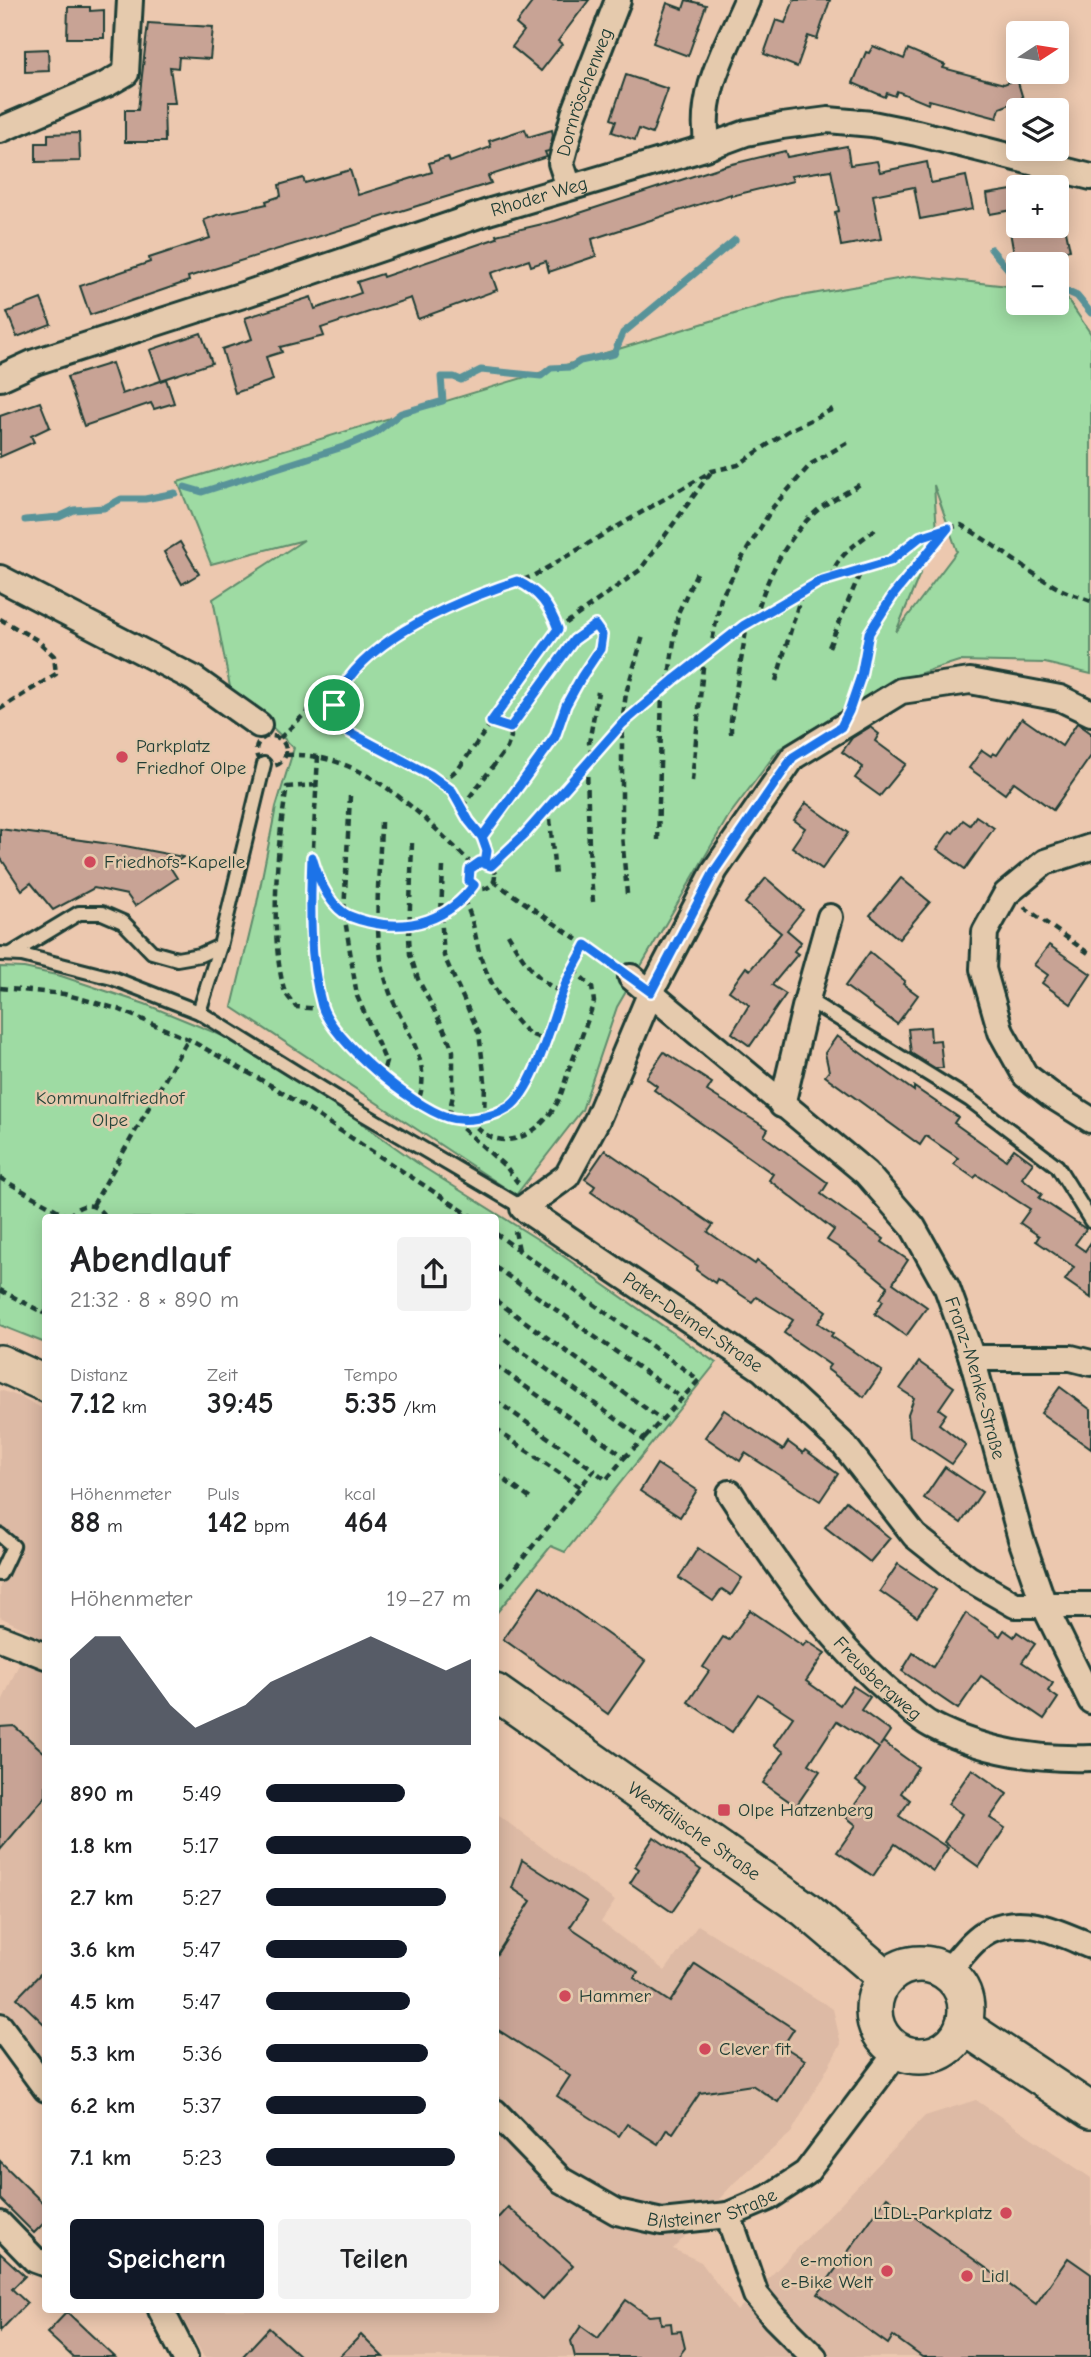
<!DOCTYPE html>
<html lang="de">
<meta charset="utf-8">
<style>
body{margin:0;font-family:"Comic Neue",sans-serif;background:#f2f2f2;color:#202124;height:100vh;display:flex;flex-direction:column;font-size:26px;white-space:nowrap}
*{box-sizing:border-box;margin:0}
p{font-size:23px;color:#757577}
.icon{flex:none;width:38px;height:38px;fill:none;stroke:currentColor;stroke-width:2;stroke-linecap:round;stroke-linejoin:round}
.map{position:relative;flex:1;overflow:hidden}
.details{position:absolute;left:42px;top:1214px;width:457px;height:1099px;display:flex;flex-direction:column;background:#fff;border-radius:7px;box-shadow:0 4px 18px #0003}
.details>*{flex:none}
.needle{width:46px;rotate:78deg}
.buttons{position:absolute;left:1006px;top:21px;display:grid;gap:14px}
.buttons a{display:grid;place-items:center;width:63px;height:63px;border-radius:7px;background:#fff;box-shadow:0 4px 18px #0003;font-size:35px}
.pin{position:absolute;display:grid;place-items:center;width:60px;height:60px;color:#fff;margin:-30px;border:4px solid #fff;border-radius:50%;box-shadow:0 2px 7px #0007}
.round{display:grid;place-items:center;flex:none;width:74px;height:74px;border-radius:7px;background:#f2f2f2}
.head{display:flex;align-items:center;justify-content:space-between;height:119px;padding:0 28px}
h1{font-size:38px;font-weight:800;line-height:52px}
.figures{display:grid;grid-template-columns:repeat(3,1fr);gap:10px;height:119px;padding:7px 28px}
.figures div{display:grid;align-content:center}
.figures b{font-size:30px;font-weight:800}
.figures small{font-size:19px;font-weight:400}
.figures p{font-size:19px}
.chart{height:196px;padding:14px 28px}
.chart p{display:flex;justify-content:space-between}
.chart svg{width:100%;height:126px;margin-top:7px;fill:#111827;opacity:.7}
.button{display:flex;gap:14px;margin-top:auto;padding:14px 28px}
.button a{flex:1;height:80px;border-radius:7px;background:#111827;color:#fff;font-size:28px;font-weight:800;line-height:80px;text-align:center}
.button a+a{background:#f2f2f2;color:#202124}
ul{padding:0 28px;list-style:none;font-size:23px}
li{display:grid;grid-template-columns:112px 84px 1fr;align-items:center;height:52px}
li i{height:18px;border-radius:9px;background:#111827}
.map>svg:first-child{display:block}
.built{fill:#ddbaa5}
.green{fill:#9edba3;stroke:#5e8c6c;stroke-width:2;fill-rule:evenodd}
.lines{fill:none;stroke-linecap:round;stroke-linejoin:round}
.stream{stroke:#599399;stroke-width:7}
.building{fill:#c8a395;stroke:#1f3d34;stroke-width:2}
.lane-casing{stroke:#1f3d34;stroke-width:18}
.street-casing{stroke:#1f3d34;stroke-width:30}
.secondary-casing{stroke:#1f3d34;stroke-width:40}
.path{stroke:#1f3d34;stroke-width:4.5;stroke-dasharray:7 5;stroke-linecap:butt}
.lane{stroke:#e5caad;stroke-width:12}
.street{stroke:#e5caad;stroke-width:24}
.secondary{stroke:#e5caad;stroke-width:35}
.route-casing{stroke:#fff;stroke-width:14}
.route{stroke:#1a73e8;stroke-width:9}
.poi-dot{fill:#d1495b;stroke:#e5caad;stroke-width:2.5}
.labels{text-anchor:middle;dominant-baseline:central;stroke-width:5;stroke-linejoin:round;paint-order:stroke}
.street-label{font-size:19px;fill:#1f3d34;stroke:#e5caad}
.poi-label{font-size:19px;fill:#1f3d34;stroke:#e5caad;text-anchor:start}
.park-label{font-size:19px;fill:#25453a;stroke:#e5caad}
</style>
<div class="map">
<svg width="1091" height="2357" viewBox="0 0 1091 2357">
<rect width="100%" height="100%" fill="#ecc8af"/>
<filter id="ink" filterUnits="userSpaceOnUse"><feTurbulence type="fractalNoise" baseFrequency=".0143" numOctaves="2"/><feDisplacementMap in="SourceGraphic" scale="14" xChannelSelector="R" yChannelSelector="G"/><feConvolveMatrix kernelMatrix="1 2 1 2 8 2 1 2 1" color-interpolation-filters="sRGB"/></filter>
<g filter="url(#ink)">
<g class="built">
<polygon points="0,1390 23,1398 45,1410 45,2066 0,2006 0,1706 33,1633 0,1617"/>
<polygon points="495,1813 615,1901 601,1922 665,1971 698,1925 833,2009 841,2044 791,2133 735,2182 673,2249 701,2262 737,2311 925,2116 976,2100 1091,2178 1091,2357 204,2357 178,2310 495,2310"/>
</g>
<g class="green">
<path d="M914 276 1018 287V303H1057V290L1062 291 1091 334V674L1045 663 959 661 890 683 779 749 728 817 617 1007 582 1110 516 1195 232 1007 257 903 276 807 294 748 230 687 213 599 304 540 211 564 178 482 784 299ZM934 485 957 551 896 632 937 532Z"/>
<polygon points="0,967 24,968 61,976 145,1004 240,1043 343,1110 423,1167 553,1249 716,1363 565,1552 551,1546 495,1615 495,1218 46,1218 45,1343 0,1325"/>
</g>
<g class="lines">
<g class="stream">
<polyline points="991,249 1014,276 1018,277"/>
<polyline points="1057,287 1077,296 1091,313"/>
<polyline points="185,487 202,492 346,446 374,434 401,413 443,401 441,377 454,377 461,380 481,370 541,376 551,368 571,367 580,361 614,354 623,333 735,240"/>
<polyline points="25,520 59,517 74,510 104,508 121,499 145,499 175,493"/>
</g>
</g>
<g class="building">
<polygon points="534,0 589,0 558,41 562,44 541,71 512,47 524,31 516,24"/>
<polygon points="686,0 706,5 688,56 653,43 667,3 683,9"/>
<polygon points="794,0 830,0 817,39 808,36 797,67 764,54 776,20 785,23"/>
<polygon points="68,7 90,7 90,11 104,10 104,38 67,38"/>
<polygon points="148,23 213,27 210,59 179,57 178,68 170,67 175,103 164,103 165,142 125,142 125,110 138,110"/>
<polygon points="873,46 904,59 908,49 945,65 943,68 1004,84 1017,79 1023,99 1000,108 997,118 929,100 928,104 897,91 895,96 887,93 885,97 853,83 866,52 869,53"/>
<polygon points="48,49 49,71 25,72 25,50"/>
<polygon points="626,75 668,89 652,134 639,129 635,140 612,132 616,121 611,119"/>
<polygon points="525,129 528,137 552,130 553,135 549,151 545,152 547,157 488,176 491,183 188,277 189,281 90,315 80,286 150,262 149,258 210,238 204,220 217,215 267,204 266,201 281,196 279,185 303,178 305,183 350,170 358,195 432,172 429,163 448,157 450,162 491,147 489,141"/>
<polygon points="79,133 80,161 36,162 36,143 48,143 48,134"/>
<polygon points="847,146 850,165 877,161 880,172 927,162 931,183 966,176 973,209 920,219 914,187 873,195 881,239 841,246 835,212 839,211 831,170 791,176 793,181 731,196 731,194 592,239 596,256 549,272 546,261 531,266 529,260 491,273 497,290 418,319 411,298 321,328 324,336 280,347 282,352 266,357 273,380 235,393 222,349 252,339 245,318 311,297 315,309 361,293 357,282 382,274 383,277 497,238 496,235 555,221 724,166 785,151 787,157"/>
<polygon points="1018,189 1018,209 990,214 987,194"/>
<polygon points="1009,226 1065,226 1070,250 1015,260"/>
<polygon points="41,299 51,324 17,337 7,312"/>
<polygon points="201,333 212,363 161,380 150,350"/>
<polygon points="112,363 122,394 166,379 174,403 154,409 151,403 84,426 67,377"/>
<polygon points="40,402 50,427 31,436 34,442 0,457 0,416"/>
<polygon points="180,542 199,574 182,584 164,552"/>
<polygon points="1022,718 1062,746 1077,723 1091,733 1091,756 1053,810 1014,782 1005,794 969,768 982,750 991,756 993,753 997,755"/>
<polygon points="870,727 879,734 875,741 906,764 880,796 855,778 863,767 842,752 852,738"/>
<polygon points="806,803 848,833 822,869 792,847 805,828 794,820"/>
<polygon points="976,816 994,828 965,869 937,849 950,831 953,833 963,820 970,825"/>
<polygon points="0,829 125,846 183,857 170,867 177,878 135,906 127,895 94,888 53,910 31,883 22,890 0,857"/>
<polygon points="766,878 803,910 787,930 801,942 794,951 798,954 772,985 786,994 750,1046 732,1033 749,1005 729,991 746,967 750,970 781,933 745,903"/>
<polygon points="901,878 930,902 899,939 870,915"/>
<polygon points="1049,945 1091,974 1071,1004 1042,983 1048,975 1034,965"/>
<polygon points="870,952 905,981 903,984 918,995 897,1024 845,986"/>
<polygon points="930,1027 931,1041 940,1040 943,1068 935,1068 911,1053 908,1029"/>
<polygon points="837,1036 914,1091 914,1087 958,1117 954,1123 1006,1160 1014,1149 1033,1163 1022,1178 1042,1194 1039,1198 1086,1229 1075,1244 1085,1251 1091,1242 1091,1298 1065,1280 1074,1267 1036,1241 1039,1236 1020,1223 1030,1209 977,1175 974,1178 954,1164 958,1158 926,1136 920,1145 825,1076 829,1071 825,1053"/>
<polygon points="664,1052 712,1083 707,1091 768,1129 764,1136 828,1183 821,1194 884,1239 882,1242 908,1260 893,1283 927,1307 906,1336 875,1314 883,1301 880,1299 888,1286 846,1252 827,1240 834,1230 769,1180 773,1174 654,1090 657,1086 646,1078"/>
<polygon points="605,1150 713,1225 708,1232 755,1264 757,1261 826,1311 818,1323 833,1333 831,1336 882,1371 864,1397 827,1369 830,1365 784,1333 793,1320 756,1297 752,1302 717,1279 715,1283 696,1270 698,1266 591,1192 595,1186 585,1179"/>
<polygon points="919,1362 954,1387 939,1409 946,1414 939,1424 966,1445 952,1464 910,1436 908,1414 914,1398 900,1389"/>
<polygon points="1060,1387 1091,1410 1091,1449 1041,1413"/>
<polygon points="724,1410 783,1450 788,1442 803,1453 805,1450 838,1474 820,1501 745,1453 740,1461 705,1437"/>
<polygon points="657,1464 697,1490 680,1517 640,1491"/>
<polygon points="945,1467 982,1492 961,1523 924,1498"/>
<polygon points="846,1501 890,1538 870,1562 825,1527"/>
<polygon points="698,1548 742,1578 731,1595 722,1589 713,1601 679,1578"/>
<polygon points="898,1564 936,1590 917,1617 880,1591"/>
<polygon points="540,1586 645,1661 608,1714 503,1639"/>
<polygon points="750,1610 803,1646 807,1641 825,1653 806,1681 840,1705 853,1686 870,1697 861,1710 890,1731 880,1746 883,1742 918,1767 901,1793 910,1800 899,1816 948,1848 933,1871 895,1844 873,1876 837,1852 856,1825 846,1817 866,1789 856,1781 879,1748 837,1721 809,1764 820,1771 796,1806 763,1783 784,1752 774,1745 793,1717 758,1694 732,1732 688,1702 709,1671 703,1667 723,1637 729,1640"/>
<polygon points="966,1613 1000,1636 1004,1630 1014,1637 1017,1632 1035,1644 1022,1662 1053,1683 1048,1691 1058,1698 1044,1719 981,1676 958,1709 902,1671 913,1653 933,1667"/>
<polygon points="14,1726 46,1754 46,1796 0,1850 0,1727"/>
<polygon points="972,1769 1007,1794 990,1818 1005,1828 979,1867 944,1842 962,1814 948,1804"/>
<polygon points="654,1837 701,1870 672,1912 630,1883 639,1869 635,1866"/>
<polygon points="522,1860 587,1902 570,1927 638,1972 634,1978 670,2002 695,1964 794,2029 783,2046 805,2060 778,2102 752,2085 700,2093 673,2133 667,2129 658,2144 627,2124 619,2136 557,2096 570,2076 495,2028 495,1957 531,1901 512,1888"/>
<polygon points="46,1968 46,2026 17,1998"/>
<polygon points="0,2161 46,2206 46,2221 34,2233 0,2199"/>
<polygon points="887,2197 1036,2304 1068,2258 1091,2274 1091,2357 922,2357 893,2336 888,2344 818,2294"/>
<polygon points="508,2207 573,2265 543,2299 495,2257 495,2221"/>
<polygon points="0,2253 25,2276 12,2289 27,2303 0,2331"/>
<polygon points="626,2300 649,2316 660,2315 661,2324 671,2323 672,2332 681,2331 685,2348 678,2357 575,2357 571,2341 581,2326 598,2338"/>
<polygon points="67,2312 87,2331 115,2357 73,2357 47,2333"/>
<polygon points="269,2328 301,2357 242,2357"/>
<polygon points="361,2335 383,2357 339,2357"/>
</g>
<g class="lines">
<g class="lane-casing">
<g id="lane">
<polyline points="0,954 22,955 112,978 199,1012 350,1106 523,1208"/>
<polyline points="11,954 79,913 102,913 123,922 152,952 177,959 200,955 220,946"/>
<polyline points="807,999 970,1100 1057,1166 1091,1221"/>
<polyline points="199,1012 220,946 264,764"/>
<polyline points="0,1535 13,1546 0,1574"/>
</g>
</g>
<g class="street-casing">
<g id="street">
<polyline points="0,130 107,84 126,73 130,0"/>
<path d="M708 147C697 94 727 47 747 0"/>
<path id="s1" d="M569 187 561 163 574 114 618 0"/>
<path id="s2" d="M0 378 35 362 249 293 491 211 708 147 746 133 782 126 828 120 872 124 917 133 1091 177"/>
<polyline points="0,578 193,678 259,725"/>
<path id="s3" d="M1091 713 1060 698 970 681 901 691 793 757 715 870 651 992 597 1120 567 1176 523 1208 762 1369 844 1445 915 1536 968 1578 1015 1605H1091"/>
<polyline points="1091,847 1045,862 1006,894 985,932 983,969 1001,1032 1025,1075 1051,1095 1091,1120"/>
<path id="s4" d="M631 977 866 1173 913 1227 947 1288 972 1358 1021 1539 1044 1605 1091 1701"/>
<polyline points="782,1105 807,999 830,917"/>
<polyline points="972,1358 1071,1358 1091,1363"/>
<path id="s5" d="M730 1493C778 1567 829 1642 898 1699 908 1707 919 1719 931 1725 981 1751 1036 1760 1091 1758"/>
<polyline points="0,1638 46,1656"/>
<path d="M946 1973C959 1959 973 1938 990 1930 1025 1914 1059 1933 1091 1946"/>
<polyline points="0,2026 46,2089"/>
<path id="s6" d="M495 2112 561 2180 617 2212 662 2222 728 2215 768 2198 806 2173 898 2051"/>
<polyline points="728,2215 756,2295 775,2318 814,2357"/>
<polyline points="0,2224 35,2260 46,2264"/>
<polyline points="161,2310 185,2357"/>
</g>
</g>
<g class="secondary-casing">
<g id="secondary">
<polyline points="0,1363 46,1384"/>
<path id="s7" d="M495 1692 805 1909 886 1978"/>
<circle cx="920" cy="2010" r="46"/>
<polyline points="963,2026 1091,2111"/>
</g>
</g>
<g class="path">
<path d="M831 578C836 555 859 542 877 528"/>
<path d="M517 581C539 591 550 607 558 629"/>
<path d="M756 618C764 580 791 529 823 506 835 498 849 491 862 483"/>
<polyline points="0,619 37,640 54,656 56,674 0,709"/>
<polyline points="829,647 861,571"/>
<polyline points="710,651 721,598 742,558 773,507 811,464 850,441"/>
<polyline points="776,681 802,592"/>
<polyline points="668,683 678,613 698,570"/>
<path d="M856 691 869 633 894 594 948 528 961 525C995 544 1025 571 1060 589 1070 594 1081 597 1091 601"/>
<polyline points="491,722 510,728"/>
<polyline points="731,734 731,720 747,625"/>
<circle cx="271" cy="751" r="15"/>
<polyline points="280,738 313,706 334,705"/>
<path d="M286 755C365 751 422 816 474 866"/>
<polyline points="318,756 311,885 313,962 323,1009 351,1048 376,1071 425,1106 448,1118 469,1118 484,1117 510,1106 530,1083 566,984 586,945"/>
<polyline points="592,756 589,743 598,692"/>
<polyline points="587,764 589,848 593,902"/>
<polyline points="692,781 704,657"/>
<polyline points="441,783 459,768 558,629 640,570 711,472"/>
<path d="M317 785 287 787C277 843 269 935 284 989 286 996 292 1001 296 1007L323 1009"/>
<path d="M350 796 344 913C393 935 441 930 474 885"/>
<polyline points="462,807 507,748 511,737 510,728 574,640 595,625 602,635 600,649 582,676 566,706 555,737 482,837"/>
<polyline points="549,807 555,876"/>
<path d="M381 822C380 875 371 933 387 984 398 1023 435 1059 418 1101"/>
<polyline points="658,840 662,691"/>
<polyline points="412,843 409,937 410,954 418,979 446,1033 453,1051 453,1095 448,1118"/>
<polyline points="314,862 327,894 344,913 357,996 386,1062 382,1075"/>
<circle cx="482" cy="876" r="13"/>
<polyline points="485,864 487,851 482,837 469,821 452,791 430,775 349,732 336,719 334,705 338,694 378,648 418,624 458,605 533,576 712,471 738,465 788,431 837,407"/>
<polyline points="491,866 525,834 622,724 675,679 743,626 819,582 890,561 920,537 948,528"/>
<polyline points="443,867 441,915 444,956 479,1033 485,1081 484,1117"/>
<polyline points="493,881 613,964"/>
<polyline points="627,894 622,835 622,724 626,693 643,636"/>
<path d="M463 899C473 916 474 932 479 951 485 975 509 1019 530 1034 534 1036 540 1038 545 1039"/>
<polyline points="1024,907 1091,955"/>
<path d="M508 934C521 957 537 982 563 993"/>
<polyline points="0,988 64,994 118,1009 188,1039 272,1086 474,1218"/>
<polyline points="457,1118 461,1127 507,1168 518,1183"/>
<path d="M469 1118C495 1156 535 1140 556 1105 562 1094 565 1081 569 1069 578 1047 586 1025 594 1002L592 987 574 970"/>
<polyline points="0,1178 69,1217"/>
<polyline points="93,1205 188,1039"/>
<path d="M69 1217C80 1201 96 1202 106 1218"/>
<polyline points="460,1218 466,1212"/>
<polyline points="515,1231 519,1250"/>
<polyline points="495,1233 699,1380 644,1439"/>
<polyline points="495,1267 682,1398"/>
<polyline points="0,1290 46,1314"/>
<polyline points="495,1300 662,1420"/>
<polyline points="495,1332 644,1439 625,1457"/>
<polyline points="495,1365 625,1457 606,1480 594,1470"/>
<polyline points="495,1400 594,1470 495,1593"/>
<polyline points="495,1429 580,1487"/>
<polyline points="495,1473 532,1500"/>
</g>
<use href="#lane" class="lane"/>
<use href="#street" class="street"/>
<use href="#secondary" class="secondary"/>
</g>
</g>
<g class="lines" filter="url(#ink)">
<g class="route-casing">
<path id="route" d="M334 705 336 719 349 732 430 775 452 791 469 821 482 837 487 851 485 864 480 862 470 869 469 881 474 885C449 919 411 932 369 922 361 920 351 918 344 913 326 900 318 877 312 857 310 906 309 959 322 1006 332 1040 413 1107 447 1117 465 1123 493 1117 509 1107 535 1089 552 1019 564 988 570 973 579 959 586 945L651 992 715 870 793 757 841 727 849 711 861 676 869 633 894 594 948 528 920 537 890 561 819 582 743 626 675 679 622 724 525 834 491 866 485 864 487 851 482 837 555 737 566 705 582 676 600 649 602 635 595 625 574 640 510 728 491 722 558 629C550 607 539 591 517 581 457 601 357 641 334 705"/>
</g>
<use href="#route" class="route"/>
</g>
<g class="poi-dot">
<circle cx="122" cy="757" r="7"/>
<circle cx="90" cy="862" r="7"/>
<rect x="717" y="1803" width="14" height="14" rx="3.5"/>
<circle cx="565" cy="1996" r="7"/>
<circle cx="705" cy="2049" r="7"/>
<circle cx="1006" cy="2213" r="7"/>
<circle cx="887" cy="2271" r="7"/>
<circle cx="967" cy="2276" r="7"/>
</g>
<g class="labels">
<g class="street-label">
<text stroke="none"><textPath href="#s1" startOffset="100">Dornröschenweg</textPath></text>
<text stroke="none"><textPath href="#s2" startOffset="569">Rhoder Weg</textPath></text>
<text stroke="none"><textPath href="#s3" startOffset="1059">Pater-Deimel-Straße</textPath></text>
<text stroke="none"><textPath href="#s4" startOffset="542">Franz-Menke-Straße</textPath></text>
<text stroke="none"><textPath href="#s5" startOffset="238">Freusbergweg</textPath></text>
<text stroke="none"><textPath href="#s7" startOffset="243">Westfälische Straße</textPath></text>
<text stroke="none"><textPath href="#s6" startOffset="257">Bilsteiner Straße</textPath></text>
</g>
<g class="poi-label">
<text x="136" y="746">Parkplatz<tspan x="136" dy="22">Friedhof Olpe</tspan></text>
<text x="104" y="862">Friedhofs-Kapelle</text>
<text x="738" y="1810">Olpe Hatzenberg</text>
<text x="579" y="1996">Hammer</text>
<text x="719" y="2049">Clever fit</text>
<text x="992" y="2213" text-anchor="end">LIDL-Parkplatz</text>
<text x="873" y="2260" text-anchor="end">e-motion<tspan x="873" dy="22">e-Bike Welt</tspan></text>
<text x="981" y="2276">Lidl</text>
</g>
<g class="park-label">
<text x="110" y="1098">Kommunalfriedhof<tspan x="110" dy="22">Olpe</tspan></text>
</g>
</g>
</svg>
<div class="buttons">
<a><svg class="needle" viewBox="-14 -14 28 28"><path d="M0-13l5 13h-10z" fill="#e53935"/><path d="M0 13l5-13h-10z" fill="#757577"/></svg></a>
<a><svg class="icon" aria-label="layers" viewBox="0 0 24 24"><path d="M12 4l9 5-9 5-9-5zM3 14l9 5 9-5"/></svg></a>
<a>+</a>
<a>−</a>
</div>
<div class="pin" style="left:334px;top:705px;background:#1e9e55"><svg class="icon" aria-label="arrive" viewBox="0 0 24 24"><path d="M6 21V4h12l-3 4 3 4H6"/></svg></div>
<section class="details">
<div class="head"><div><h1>Abendlauf</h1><p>21:32 · 8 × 890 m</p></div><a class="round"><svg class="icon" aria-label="share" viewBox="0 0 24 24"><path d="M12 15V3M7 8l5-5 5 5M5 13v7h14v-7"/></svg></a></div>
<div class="figures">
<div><p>Distanz</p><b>7.12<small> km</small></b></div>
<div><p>Zeit</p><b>39:45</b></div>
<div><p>Tempo</p><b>5:35<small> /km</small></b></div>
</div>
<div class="figures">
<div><p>Höhenmeter</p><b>88<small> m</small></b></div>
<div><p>Puls</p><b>142<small> bpm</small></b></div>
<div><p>kcal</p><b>464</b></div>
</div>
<div class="chart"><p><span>Höhenmeter</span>19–27 m</p>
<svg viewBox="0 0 160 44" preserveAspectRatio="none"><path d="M0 44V14L10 6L20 6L30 18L40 30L50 38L60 34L70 30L80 22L90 18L100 14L110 10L120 6L130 10L140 14L150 18L160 14V44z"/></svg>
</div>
<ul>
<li><b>890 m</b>5:49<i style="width:68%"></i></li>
<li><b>1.8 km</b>5:17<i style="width:100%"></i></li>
<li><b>2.7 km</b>5:27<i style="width:88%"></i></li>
<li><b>3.6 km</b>5:47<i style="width:69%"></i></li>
<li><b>4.5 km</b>5:47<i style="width:70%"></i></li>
<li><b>5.3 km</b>5:36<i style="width:79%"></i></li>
<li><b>6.2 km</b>5:37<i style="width:78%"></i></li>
<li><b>7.1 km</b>5:23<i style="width:92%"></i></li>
</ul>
<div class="button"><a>Speichern</a><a>Teilen</a></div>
</section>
</div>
